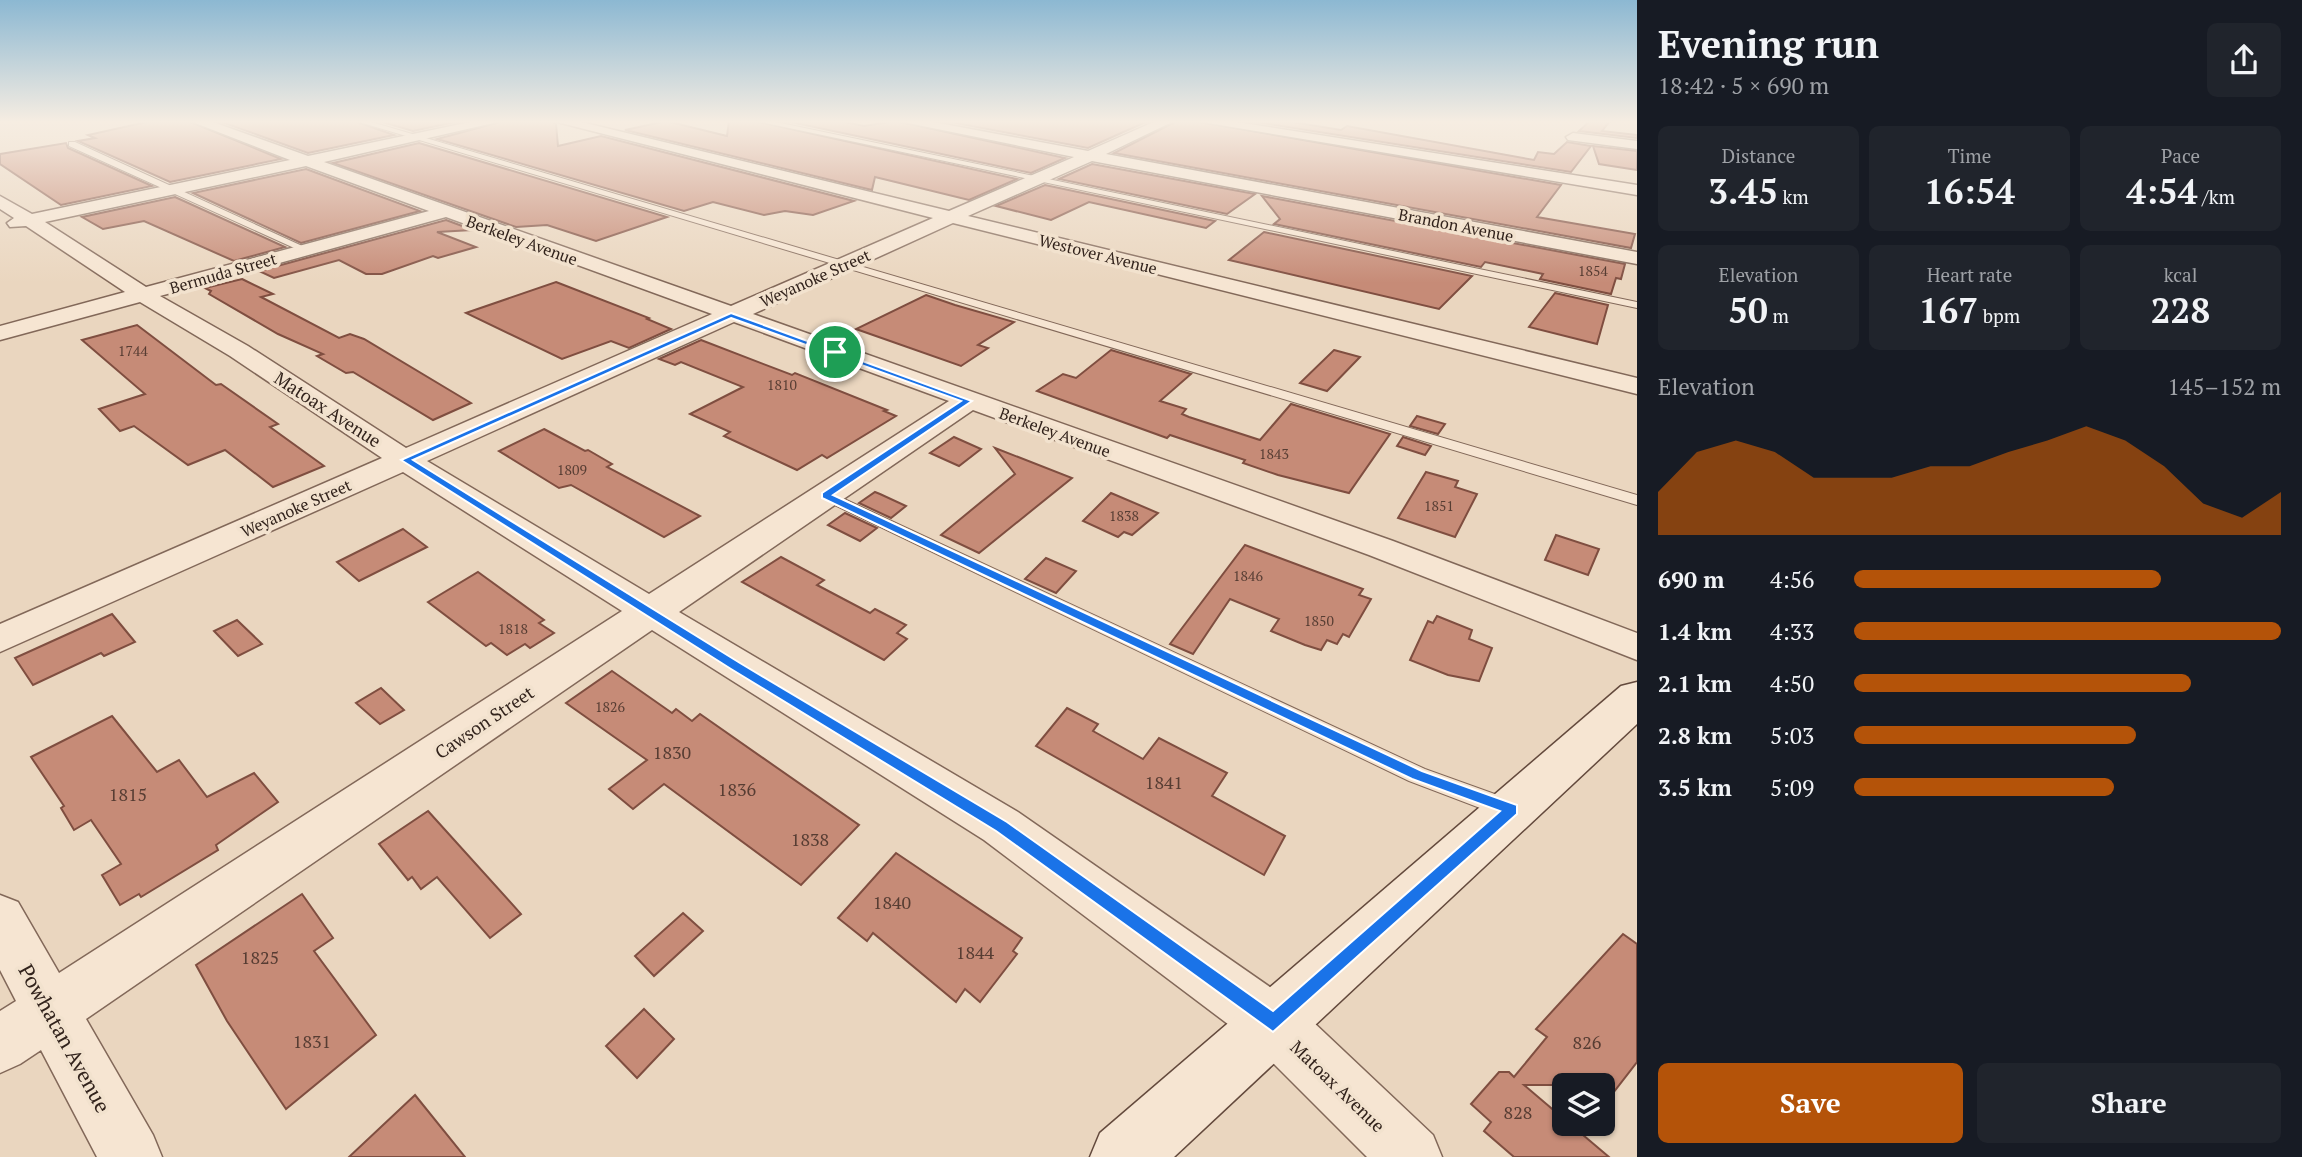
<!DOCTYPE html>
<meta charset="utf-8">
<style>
body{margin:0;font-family:"PT Serif",serif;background:#20242c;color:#f1f3f6;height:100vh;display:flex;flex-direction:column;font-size:26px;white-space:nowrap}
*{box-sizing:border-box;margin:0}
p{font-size:23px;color:#9ea1a6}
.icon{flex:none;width:38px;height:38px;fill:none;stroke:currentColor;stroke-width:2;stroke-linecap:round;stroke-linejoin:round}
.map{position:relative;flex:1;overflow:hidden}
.drawer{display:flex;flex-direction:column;background:#171b24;width:665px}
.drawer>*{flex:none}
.buttons{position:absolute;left:1552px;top:1073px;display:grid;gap:14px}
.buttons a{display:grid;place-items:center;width:63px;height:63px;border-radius:10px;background:#171b24;box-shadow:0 2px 5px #0004;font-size:35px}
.pin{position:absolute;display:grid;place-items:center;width:60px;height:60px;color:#fff;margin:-30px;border:4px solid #fff;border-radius:50%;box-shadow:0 2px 7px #0007}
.round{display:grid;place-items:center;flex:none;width:74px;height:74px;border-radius:10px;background:#20242c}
.headline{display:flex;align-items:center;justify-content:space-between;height:119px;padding:0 21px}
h1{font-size:38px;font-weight:700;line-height:52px}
.stats{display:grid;grid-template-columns:repeat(3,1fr);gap:10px;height:119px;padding:7px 21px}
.stats div{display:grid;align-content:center;border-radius:10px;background:#20242c;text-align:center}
.stats b{font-size:35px;font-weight:700}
.stats small{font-size:19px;font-weight:400}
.stats p{font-size:19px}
.chart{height:196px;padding:14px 21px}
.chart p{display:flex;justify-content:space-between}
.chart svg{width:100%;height:126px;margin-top:7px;fill:#b45309;opacity:.7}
.button{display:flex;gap:14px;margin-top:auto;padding:14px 21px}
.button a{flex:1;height:80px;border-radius:10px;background:#b45309;color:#fff;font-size:28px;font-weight:700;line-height:80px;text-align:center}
.button a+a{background:#20242c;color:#f1f3f6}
ul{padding:0 21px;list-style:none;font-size:23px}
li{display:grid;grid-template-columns:112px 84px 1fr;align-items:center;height:52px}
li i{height:18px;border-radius:9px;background:#b45309}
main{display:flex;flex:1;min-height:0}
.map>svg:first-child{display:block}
.building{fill:#c68b77;stroke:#7f4e40;stroke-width:2}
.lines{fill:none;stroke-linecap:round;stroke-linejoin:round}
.lane-casing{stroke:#826859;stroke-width:2}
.street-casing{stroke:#826859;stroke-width:3}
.secondary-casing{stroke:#63493c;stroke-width:3}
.lane{fill:#f6e5d2;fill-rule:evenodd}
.street{fill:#f6e5d2;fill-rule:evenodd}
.secondary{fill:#f6e5d2;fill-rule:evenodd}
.route{fill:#1a73e8;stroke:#fff;stroke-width:2;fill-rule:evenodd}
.labels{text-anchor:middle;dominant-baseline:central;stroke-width:7;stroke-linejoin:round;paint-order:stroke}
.number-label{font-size:14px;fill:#573d33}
.far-street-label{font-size:16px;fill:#32231c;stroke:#f2e2ce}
.street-label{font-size:18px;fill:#32231c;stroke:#f2e2ce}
.near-number-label{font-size:18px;fill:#573d33}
.near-street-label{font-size:21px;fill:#32231c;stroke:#f2e2ce}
</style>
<main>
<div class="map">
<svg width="1637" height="1157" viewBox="0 0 1637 1157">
<rect width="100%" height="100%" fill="#ead6bf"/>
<g class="building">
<polygon points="151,121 188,121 281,159 170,182 78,141 95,138 88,135"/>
<polygon points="219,121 354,121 394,135 308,153"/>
<polygon points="379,121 460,121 413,131"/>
<polygon points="504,121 551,121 556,124 558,146 601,136 854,201 813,215 785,211 764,215 713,202 684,211 437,139"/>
<polygon points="666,121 727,136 729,121 754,121 1017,179 969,200 875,177 872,190 625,130"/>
<polygon points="786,121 840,121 864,126 896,121 1065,158 1031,173"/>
<polygon points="945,121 1148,121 1088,148"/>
<polygon points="1177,121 1194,121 1561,185 1537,217 1635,234 1631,248 1114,153"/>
<polygon points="1250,121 1286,121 1341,130 1347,126 1534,160 1538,152 1554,154 1567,142 1591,146 1571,172"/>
<polygon points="1590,121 1610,121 1602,131 1637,135 1637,138 1579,131"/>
<polygon points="66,143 68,148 152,186 61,205 0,164 0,154"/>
<polygon points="419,143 667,217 596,241 547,225 516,227 333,163"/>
<polygon points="1593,146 1637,151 1637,170 1599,164"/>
<polygon points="1092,164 1255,194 1227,214 1059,179"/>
<polygon points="306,169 420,211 301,243 193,193"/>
<polygon points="1045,185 1215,221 1206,228 1089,202 1051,220 996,206"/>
<polygon points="1262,196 1625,264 1621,279 1616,278 1611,294 1540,279 1543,274 1485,262 1481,267 1274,224 1280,219"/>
<polygon points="175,197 285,247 234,261 144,221 103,229 82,217"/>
<polygon points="446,220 473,230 437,232 476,247 438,258 433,256 382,274 366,274 339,260 274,278 259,271"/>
<polygon points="1264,232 1472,276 1439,309 1229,260"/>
<polygon points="242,279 273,294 261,297 339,338 350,334 364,339 471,403 433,420 353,372 346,373 317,356 323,354 278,334 209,294 211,291 205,288"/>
<polygon points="556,282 649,318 647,319 671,329 629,348 611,341 562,359 466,313"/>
<polygon points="1555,293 1608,305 1597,344 1529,327"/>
<polygon points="926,295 955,305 1014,322 978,345 988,348 961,366 856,329"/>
<polygon points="137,325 216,385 221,384 278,424 270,427 324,466 273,487 225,450 188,465 134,426 120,431 99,409 145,394 82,340"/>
<polygon points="701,340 792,375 795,373 887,410 884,411 896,416 827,458 822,455 797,470 724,436 730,432 690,414 743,387 681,362 675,365 659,359"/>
<polygon points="1111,350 1191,374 1160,401 1186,409 1182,414 1189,417 1260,440 1291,404 1390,434 1349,493 1278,475 1243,463 1245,460 1170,435 1167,438 1037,391 1063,374 1076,378"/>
<polygon points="1334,350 1360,357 1327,391 1300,383"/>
<polygon points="1417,416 1445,424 1438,434 1410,426"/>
<polygon points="544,429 585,451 588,450 612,464 607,467 700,516 664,537 571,485 559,488 499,451"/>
<polygon points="954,437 981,449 959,466 930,453"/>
<polygon points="1403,437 1431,446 1425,455 1397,446"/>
<polygon points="995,448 1072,478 979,553 941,535 1015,474"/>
<polygon points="1426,472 1458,481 1455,487 1477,494 1455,537 1398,518"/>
<polygon points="875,492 880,494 906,506 891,518 859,503"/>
<polygon points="1111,493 1158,513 1132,535 1124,532 1118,537 1083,521"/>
<polygon points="845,513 877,528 860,541 828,525"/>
<polygon points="403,529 427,547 359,581 337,562"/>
<polygon points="1556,535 1599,549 1588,575 1545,560"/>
<polygon points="1245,545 1363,589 1359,595 1371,599 1349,637 1343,634 1337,644 1327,640 1321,650 1305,645 1271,631 1279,619 1230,599 1193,654 1170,644"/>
<polygon points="781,557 824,580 817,585 870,613 875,609 906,625 897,633 907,639 884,660 742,582"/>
<polygon points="1046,558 1076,571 1056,593 1025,579"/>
<polygon points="478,572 544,620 539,623 554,633 530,648 525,644 507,655 491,643 486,646 428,602"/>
<polygon points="112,614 135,642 104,656 101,653 33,685 15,658"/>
<polygon points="1437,616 1472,630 1469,639 1492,648 1479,681 1448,675 1410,660 1428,621 1433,623"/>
<polygon points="237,620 262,644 238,656 214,631"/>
<polygon points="612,671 672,713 676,709 692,721 700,714 859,825 801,885 664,784 633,809 609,789 647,760 566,703"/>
<polygon points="381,688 404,710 380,724 356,703"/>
<polygon points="1067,708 1098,724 1093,731 1143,759 1159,738 1227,773 1212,796 1285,836 1264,875 1036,746"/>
<polygon points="112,716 157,772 179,760 207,797 254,773 278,802 216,845 218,850 141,897 139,894 120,905 102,875 121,864 91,820 74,830 61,808 64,806 31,757"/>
<polygon points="428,811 521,914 490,938 437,877 421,889 412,877 408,880 379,844"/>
<polygon points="896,853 1022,938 1013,951 1017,954 980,1002 965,989 956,1002 873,933 867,941 838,918"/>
<polygon points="302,894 333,938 314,951 376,1035 286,1109 227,1021 196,965"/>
<polygon points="683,913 703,931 654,976 635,956"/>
<polygon points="1623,934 1637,944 1637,1062 1613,1093 1603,1085 1524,1085 1564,1119 1564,1124 1570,1124 1609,1157 1514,1157 1484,1131 1491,1122 1471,1104 1499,1072 1509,1072 1514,1077 1547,1037 1536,1029"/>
<polygon points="644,1009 674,1039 637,1078 606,1046"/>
<polygon points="415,1095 465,1157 349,1157"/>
</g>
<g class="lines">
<g class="lane-casing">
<g id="lane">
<polygon points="356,121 368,121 1637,495 1637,505"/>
<polygon points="756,121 771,121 1637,302 1637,308"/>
<polygon points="69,142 75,142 311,250 303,252 69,146"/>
<polygon points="825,490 1425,769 1517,802 1520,809 1517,816 1509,819 1409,781 820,498 817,495"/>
</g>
</g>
<g class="street-casing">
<g id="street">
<path d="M190 121H210L308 156 475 121H502L324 162 731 306 933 218 553 121H577L949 211 1074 157 898 121H928L1088 151 1156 121H1174L1106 154 1637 252V264L1092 161 968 216 1637 378V394L953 223 753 314 1393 541 1637 633V660L1369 555 973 410 679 612 1018 812 1293 1003 1433 1135 1442 1157H1367L1253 1043 984 840 652 630 86 1019 153 1135 162 1157H97L41 1050 20 1064 0 1073V1011L16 1001 0 970V895L18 902 59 973 622 611 403 472 0 652V624L382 458 230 356 140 302 0 340V326L125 292 26 226 10 227 7 223 14 218 0 209V196L32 214 290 160ZM306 166 429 211 146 287 45 222ZM446 217 712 314 406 448 248 346 160 296ZM734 322 949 401 649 594 427 461Z"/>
<polygon points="1196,121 1230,121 1637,185 1637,195"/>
<polygon points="1573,133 1637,141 1637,149 1568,140 1566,137"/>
</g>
</g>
<g class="secondary-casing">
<polygon id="secondary" points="1637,682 1637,724 1174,1157 1090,1157 1100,1133 1621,686"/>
</g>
<use href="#lane" class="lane"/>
<use href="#street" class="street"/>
<use href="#secondary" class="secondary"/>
</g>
<linearGradient id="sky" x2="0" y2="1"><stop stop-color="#8cb8d2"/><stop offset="0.43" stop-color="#f6ede2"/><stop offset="1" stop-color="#f6ede2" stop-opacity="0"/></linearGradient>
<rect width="1637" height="283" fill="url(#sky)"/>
<path class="route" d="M731 313 972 401 833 495 1422 771 1517 805V814L1273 1032 996 831 731 669 401 460ZM731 318 961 401 822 493V498L1412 779 1500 811 1273 1011 1007 822 740 663 413 460Z"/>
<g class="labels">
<g class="number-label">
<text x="1593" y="270">1854</text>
<text x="133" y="350">1744</text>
<text x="782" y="384">1810</text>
<text x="1274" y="453">1843</text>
<text x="572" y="469">1809</text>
<text x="1439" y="505">1851</text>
<text x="1124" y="515">1838</text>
<text x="1248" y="575">1846</text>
<text x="1319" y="620">1850</text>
<text x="513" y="628">1818</text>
<text x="610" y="706">1826</text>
</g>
<g class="far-street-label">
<text transform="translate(1456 225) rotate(11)">Brandon Avenue</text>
<text transform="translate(522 240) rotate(20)">Berkeley Avenue</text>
<text transform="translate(1098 254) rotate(14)">Westover Avenue</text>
<text transform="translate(223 273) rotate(-16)">Bermuda Street</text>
<text transform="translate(815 278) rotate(-24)">Weyanoke Street</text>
<text transform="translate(1055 432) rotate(20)">Berkeley Avenue</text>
<text transform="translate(296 508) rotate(-24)">Weyanoke Street</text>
</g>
<g class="street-label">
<text transform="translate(328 409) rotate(33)">Matoax Avenue</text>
<text transform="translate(484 722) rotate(-34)">Cawson Street</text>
<text transform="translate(1338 1086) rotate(44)">Matoax Avenue</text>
</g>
<g class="near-number-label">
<text x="672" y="752">1830</text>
<text x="1164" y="782">1841</text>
<text x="737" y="789">1836</text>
<text x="128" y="794">1815</text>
<text x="810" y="839">1838</text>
<text x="892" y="902">1840</text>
<text x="975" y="952">1844</text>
<text x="260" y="957">1825</text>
<text x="312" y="1041">1831</text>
<text x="1587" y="1042">826</text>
<text x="1518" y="1112">828</text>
</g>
<g class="near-street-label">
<text transform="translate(65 1038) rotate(61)">Powhatan Avenue</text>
</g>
</g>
</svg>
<div class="buttons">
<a><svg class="icon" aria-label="layers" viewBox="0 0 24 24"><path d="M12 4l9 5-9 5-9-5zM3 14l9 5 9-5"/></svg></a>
</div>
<div class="pin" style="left:835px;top:352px;background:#1e9e55"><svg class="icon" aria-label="arrive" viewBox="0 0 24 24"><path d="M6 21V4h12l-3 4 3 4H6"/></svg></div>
</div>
<section class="drawer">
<div class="headline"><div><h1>Evening run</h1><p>18:42 · 5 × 690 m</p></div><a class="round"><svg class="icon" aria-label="share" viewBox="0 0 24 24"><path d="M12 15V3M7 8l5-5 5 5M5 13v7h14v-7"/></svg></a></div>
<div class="stats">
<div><p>Distance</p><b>3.45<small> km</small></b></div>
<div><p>Time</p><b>16:54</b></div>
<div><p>Pace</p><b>4:54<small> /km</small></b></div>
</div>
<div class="stats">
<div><p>Elevation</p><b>50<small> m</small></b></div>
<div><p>Heart rate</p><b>167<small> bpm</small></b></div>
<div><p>kcal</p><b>228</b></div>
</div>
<div class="chart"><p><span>Elevation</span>145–152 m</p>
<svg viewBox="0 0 160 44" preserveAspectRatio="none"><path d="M0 44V29L10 15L20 11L30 15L40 24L50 24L60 24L70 20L80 20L90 15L100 11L110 6L120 11L130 20L140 33L150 38L160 29V44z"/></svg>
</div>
<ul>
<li><b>690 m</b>4:56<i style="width:72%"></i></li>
<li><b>1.4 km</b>4:33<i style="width:100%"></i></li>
<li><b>2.1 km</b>4:50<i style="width:79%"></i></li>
<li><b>2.8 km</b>5:03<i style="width:66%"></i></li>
<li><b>3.5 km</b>5:09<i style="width:61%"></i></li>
</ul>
<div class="button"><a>Save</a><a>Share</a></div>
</section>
</main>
